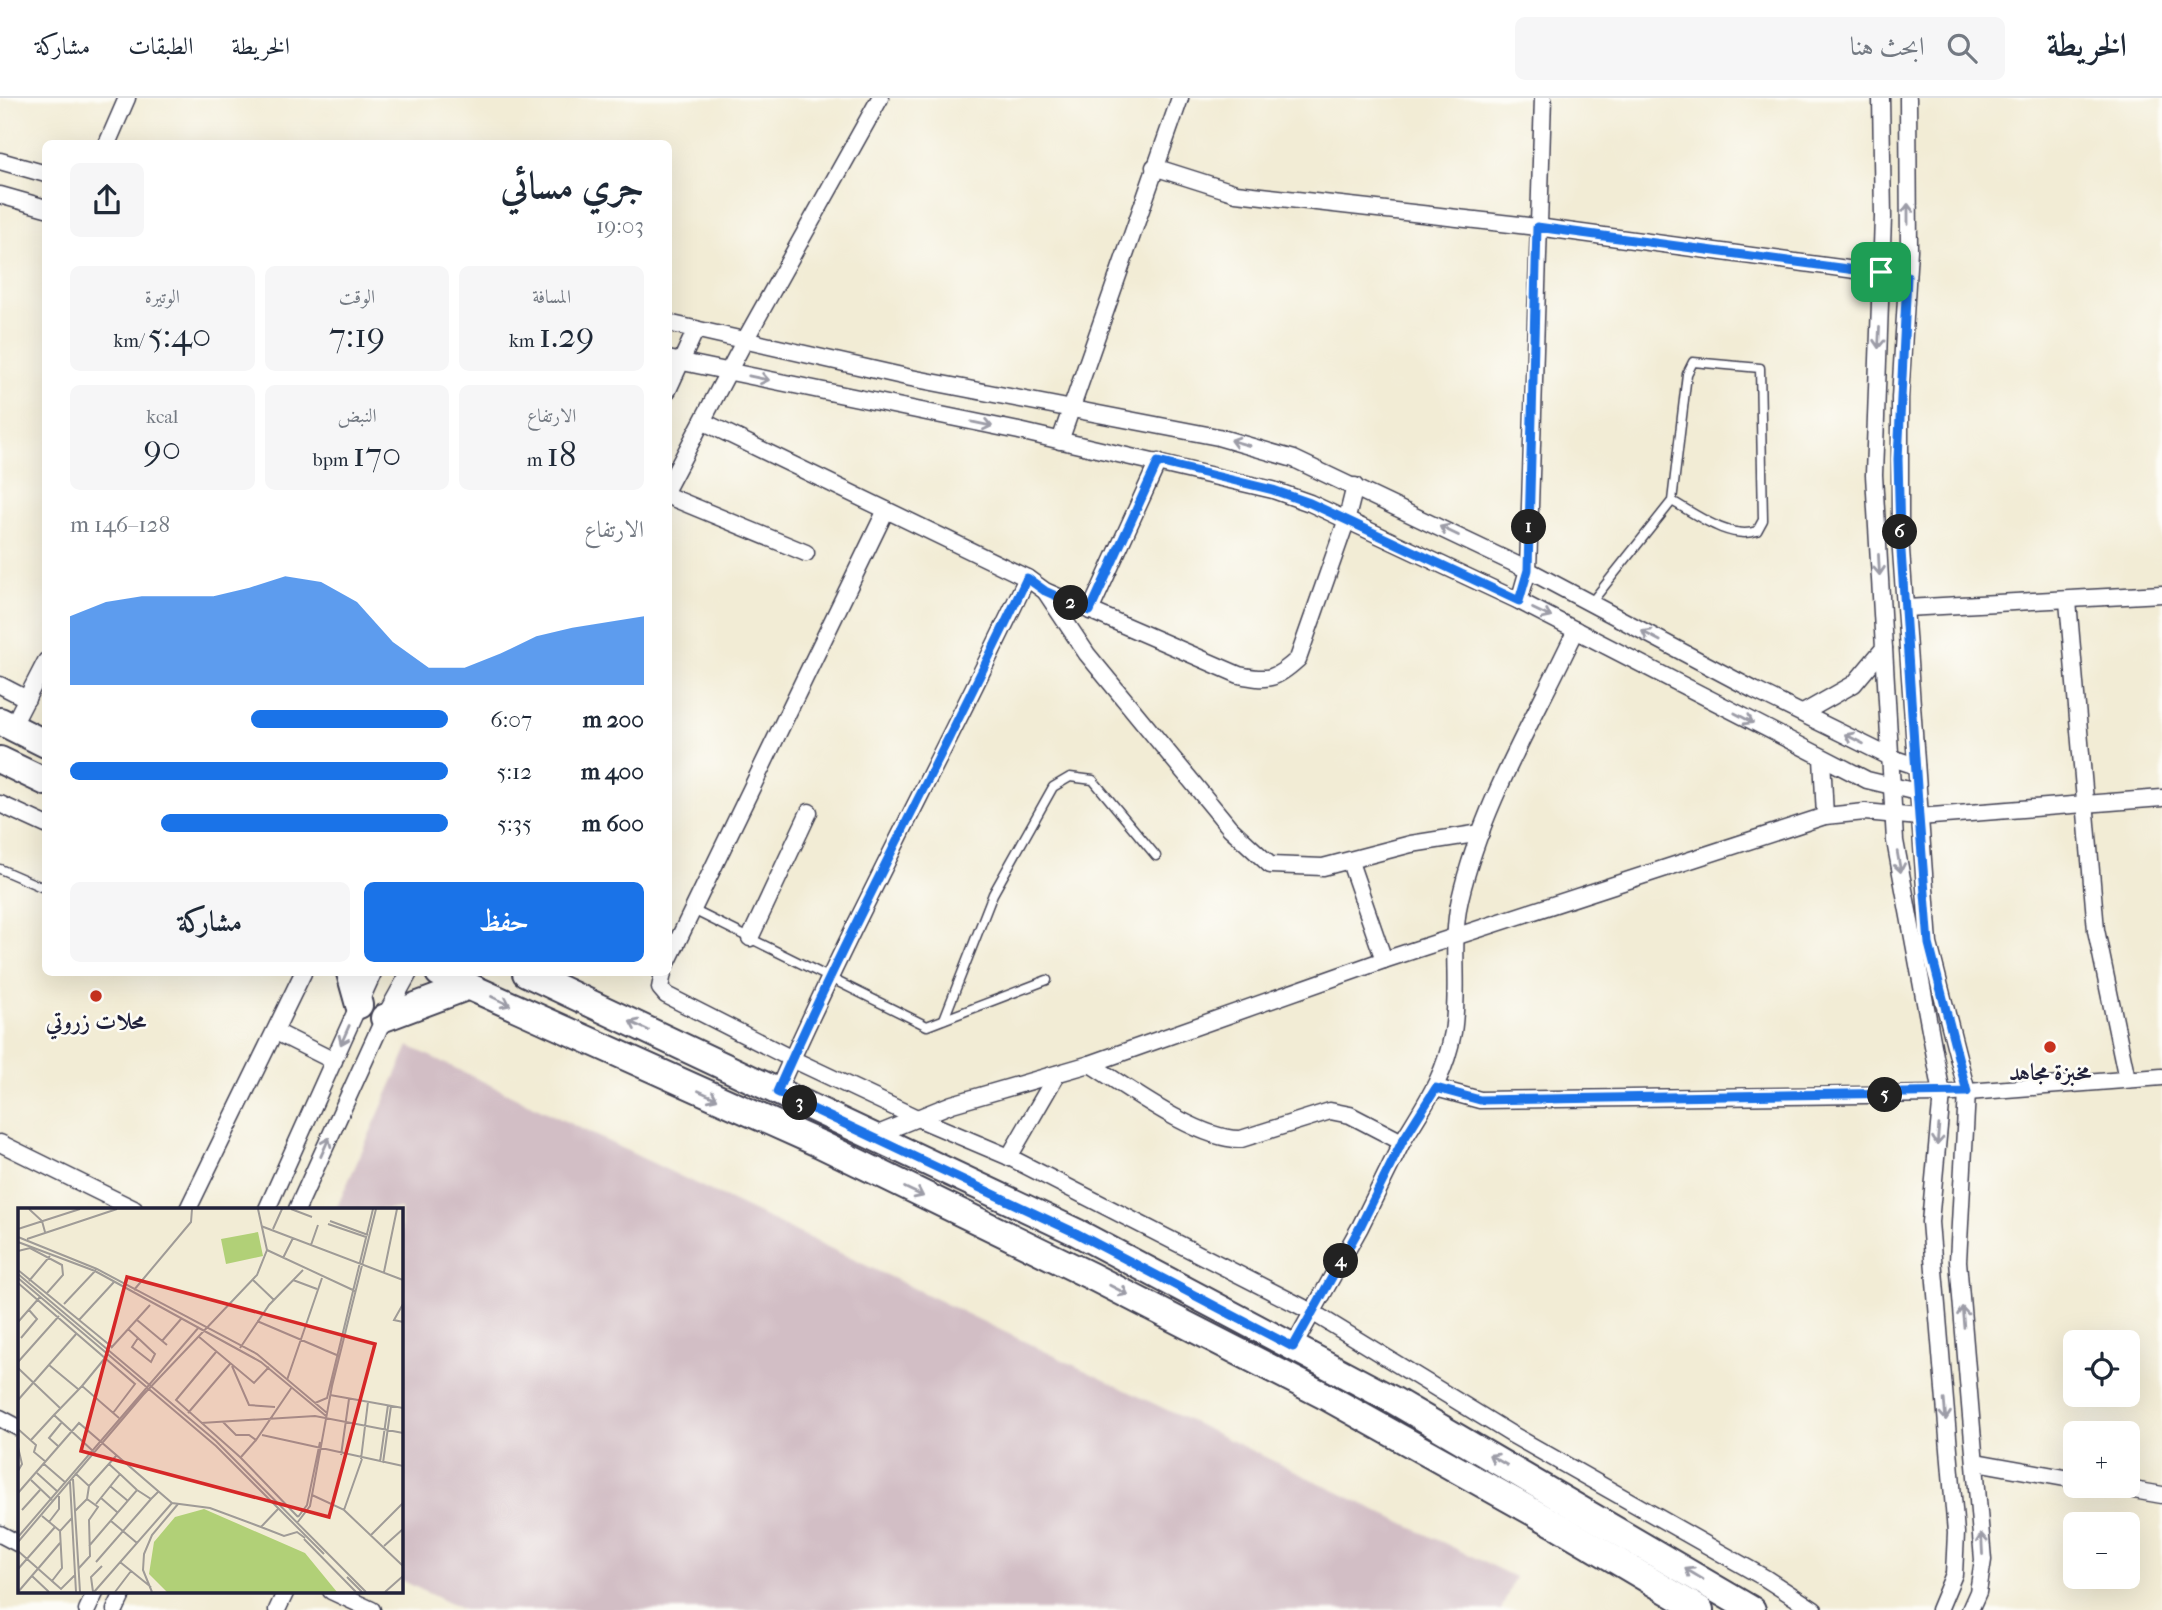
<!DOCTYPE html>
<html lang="ar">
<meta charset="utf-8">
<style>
body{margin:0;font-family:"IM FELL French Canon",Amiri,serif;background:#f6f6f7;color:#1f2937;direction:rtl;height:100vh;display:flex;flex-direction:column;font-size:26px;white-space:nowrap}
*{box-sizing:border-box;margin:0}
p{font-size:23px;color:#747a83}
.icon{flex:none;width:38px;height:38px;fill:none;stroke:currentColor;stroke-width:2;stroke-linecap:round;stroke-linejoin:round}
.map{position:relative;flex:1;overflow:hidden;direction:ltr}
.sheet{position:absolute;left:42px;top:42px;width:630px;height:836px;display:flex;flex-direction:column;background:#fff;border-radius:10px;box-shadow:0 7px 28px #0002;direction:rtl}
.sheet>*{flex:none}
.fabs{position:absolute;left:2063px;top:1232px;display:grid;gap:14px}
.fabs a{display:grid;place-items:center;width:77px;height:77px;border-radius:10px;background:#fff;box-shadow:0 7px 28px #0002;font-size:35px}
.pin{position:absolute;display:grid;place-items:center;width:60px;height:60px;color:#fff;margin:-30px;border-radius:14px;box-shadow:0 4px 10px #0006}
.km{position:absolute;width:35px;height:35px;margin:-18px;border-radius:50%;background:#222;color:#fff;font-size:19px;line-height:35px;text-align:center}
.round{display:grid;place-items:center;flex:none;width:74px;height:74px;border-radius:10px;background:#f6f6f7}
.head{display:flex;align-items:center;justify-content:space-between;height:119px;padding:0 28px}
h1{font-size:38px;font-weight:600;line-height:52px}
.stats{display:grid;grid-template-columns:repeat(3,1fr);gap:10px;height:119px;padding:7px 28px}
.stats div{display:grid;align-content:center;border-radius:10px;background:#f6f6f7;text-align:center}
.stats b{font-size:35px;font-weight:600}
.stats small{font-size:19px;font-weight:400}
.stats p{font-size:19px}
.chart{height:196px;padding:14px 28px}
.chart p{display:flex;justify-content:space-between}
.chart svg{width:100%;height:126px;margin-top:7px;fill:#1a73e8;opacity:.7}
.action{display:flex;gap:14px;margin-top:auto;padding:14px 28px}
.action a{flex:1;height:80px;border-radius:10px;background:#1a73e8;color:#fff;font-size:28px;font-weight:600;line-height:80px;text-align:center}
.action a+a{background:#f6f6f7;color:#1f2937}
ul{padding:0 28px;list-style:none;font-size:23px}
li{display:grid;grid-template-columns:112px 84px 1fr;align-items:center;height:52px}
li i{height:18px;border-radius:9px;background:#1a73e8}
header{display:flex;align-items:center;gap:42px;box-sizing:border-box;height:98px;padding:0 35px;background:#fff;border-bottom:2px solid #e0e1e3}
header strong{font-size:33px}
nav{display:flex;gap:38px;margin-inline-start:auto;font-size:24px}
.search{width:490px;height:63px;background:#f6f6f7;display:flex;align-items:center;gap:18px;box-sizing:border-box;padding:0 24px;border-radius:10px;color:#747a83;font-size:26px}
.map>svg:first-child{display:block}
.industrial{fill:#d2bec5}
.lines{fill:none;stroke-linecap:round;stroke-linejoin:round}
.lane-casing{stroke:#414052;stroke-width:11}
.street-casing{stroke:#414052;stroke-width:19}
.primary-casing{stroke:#414052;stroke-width:30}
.lane{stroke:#fff;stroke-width:8}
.street{stroke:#fff;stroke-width:16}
.primary{stroke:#fff;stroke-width:26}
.oneway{stroke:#9c9ca7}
.route-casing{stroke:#fff;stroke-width:14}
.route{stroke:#1a73e8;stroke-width:9}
.poi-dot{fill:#c8321e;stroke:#fdfcf7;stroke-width:2.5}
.labels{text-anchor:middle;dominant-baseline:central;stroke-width:5;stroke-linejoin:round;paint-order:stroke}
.poi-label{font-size:23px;font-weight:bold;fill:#22223b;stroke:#fdfcf7}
.inset-road{fill:none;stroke:#9f9b97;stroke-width:2}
.view{fill:#d62828;fill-opacity:0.15;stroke:#d62828;stroke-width:3.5}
.inset-edge{fill:none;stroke:#22223b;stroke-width:3.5}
</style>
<header>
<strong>الخريطة</strong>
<div class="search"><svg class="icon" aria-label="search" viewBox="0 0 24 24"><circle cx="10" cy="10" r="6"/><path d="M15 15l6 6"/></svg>ابحث هنا</div>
<nav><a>الخريطة</a><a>الطبقات</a><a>مشاركة</a></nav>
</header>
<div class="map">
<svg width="2162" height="1512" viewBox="0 0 2162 1512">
<rect width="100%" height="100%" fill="#fdfcf7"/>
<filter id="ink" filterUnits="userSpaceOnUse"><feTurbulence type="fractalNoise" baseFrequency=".0143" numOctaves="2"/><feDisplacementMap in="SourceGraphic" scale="14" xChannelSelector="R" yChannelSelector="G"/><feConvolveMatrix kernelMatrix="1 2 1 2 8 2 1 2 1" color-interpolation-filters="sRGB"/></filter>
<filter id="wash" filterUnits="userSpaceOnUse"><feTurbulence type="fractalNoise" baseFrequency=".00686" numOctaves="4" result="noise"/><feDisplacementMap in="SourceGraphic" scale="28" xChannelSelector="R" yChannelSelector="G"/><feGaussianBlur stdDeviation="1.57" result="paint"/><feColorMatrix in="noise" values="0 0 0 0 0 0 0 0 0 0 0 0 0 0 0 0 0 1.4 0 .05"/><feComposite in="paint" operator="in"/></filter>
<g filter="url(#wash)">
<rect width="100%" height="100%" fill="#f2ecd5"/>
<polygon class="industrial" points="409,948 1515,1479 1501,1512 463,1512 401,1482 401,1111 336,1111"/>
</g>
<g filter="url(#ink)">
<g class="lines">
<g class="lane-casing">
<g id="lane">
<path d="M1590 506 1672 403C1697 417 1729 442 1757 433L1763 422 1760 270 1693 264 1687 276 1672 403"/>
<polyline points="0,771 46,791"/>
<polyline points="693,812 927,928 1047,882"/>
<polyline points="944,921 993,796 1053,689 1070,679 1093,682 1156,758"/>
</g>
</g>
<g class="street-casing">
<g id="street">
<polyline points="1908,0 1909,152 1900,300 1900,438 1929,846 1967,994 1958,1163 1983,1462 1978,1494 1970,1512"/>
<polyline points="107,46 127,0"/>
<polyline points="0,63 46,76"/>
<polyline points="1154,69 1236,95 1537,129 1907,179"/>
<polyline points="0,97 46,110"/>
<polyline points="668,225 911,280 1218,339 1294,361 1528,472 1754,592 1892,660 1916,668"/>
<polyline points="668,261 1019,333 1273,392 1310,405 1519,503 1867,682 1917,694"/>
<polyline points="668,292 696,231"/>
<path d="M704 324 1027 480 1045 493 1239 577C1268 583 1275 582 1298 561L1346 424 1355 388"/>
<polyline points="1060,343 1180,0"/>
<polyline points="668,388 745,242 880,0"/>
<polyline points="668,398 806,455"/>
<polyline points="1045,493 1087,556 1230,730 1270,767 1323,769 1411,746 1481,735"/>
<polyline points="1519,503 1528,472 1543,0"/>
<polyline points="2068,503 2096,832 2127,981"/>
<polyline points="1906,510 2162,496"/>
<polyline points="1090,513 1158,364"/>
<polyline points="1884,550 1895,743 1942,996 1930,1124 1956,1435 1954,1476 1939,1512"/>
<polyline points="0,587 27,601"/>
<polyline points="1803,615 1854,586 1884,550 1874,377 1883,119 1881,0"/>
<polyline points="12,629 46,563"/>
<polyline points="1822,660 1825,718"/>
<polyline points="0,706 46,727"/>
<polyline points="1350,764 1384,862"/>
<polyline points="750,840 809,714"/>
<polyline points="668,863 886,412"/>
<polyline points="663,875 660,890 666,897 792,961 917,1020 1009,1059 1312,1214 1511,1336 1765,1480 1814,1512"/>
<polyline points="276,934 334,963"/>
<path d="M1090 966C1127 989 1199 1043 1241 1041L1330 1013 1350 1017 1402 1044C1425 1006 1445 979 1453 934 1460 890 1450 845 1460 801 1482 706 1535 620 1576 532"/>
<polyline points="1436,990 1480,1002 1942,996 2162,979"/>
<path d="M777 994C854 820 946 652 1027 480"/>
<polyline points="873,1038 952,1006 1090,966 1384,862 1825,718 1865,714 1919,719 2162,700"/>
<polyline points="0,1045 134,1111"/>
<polyline points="1009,1059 1057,976"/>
<polyline points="188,1111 303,875"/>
<polyline points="267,1111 373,875"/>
<polyline points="297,1111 384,920 409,875"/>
<polyline points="1293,1249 1360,1129 1402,1044"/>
<polyline points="0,1320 19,1330"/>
<polyline points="1976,1364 2076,1382"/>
<polyline points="2111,1388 2162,1397"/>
<polyline points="0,1436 19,1446"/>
<polyline points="331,1493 372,1512"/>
<polyline points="87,1512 96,1493"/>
<polyline points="115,1512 124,1493"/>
<polyline points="277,1512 286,1493"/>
</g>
</g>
<g class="primary-casing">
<g id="primary">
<polyline points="0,623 46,646"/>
<polyline points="0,662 46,684"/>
<polyline points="350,875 359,907"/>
<polyline points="439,875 820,1046 1091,1178 1325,1298 1560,1429 1700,1512"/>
<polyline points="526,875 1076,1134 1393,1302 1752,1512"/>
<polyline points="384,920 469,888"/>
</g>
</g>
<use href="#lane" class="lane"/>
<use href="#street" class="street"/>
<use href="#primary" class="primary"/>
</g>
<defs><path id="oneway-shaft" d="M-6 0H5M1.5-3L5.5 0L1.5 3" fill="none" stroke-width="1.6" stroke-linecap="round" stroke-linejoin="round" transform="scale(1.75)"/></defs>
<g class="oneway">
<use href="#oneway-shaft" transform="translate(1908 116) rotate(-90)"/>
<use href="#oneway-shaft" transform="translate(1879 240) rotate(93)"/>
<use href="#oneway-shaft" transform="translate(759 280) rotate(12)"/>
<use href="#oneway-shaft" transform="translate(982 326) rotate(12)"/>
<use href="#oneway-shaft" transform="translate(1240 345) rotate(-164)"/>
<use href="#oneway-shaft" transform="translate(1449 433) rotate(-154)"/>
<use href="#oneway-shaft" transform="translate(1879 467) rotate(87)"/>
<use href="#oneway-shaft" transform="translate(1542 515) rotate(26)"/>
<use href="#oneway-shaft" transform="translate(1651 538) rotate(-152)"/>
<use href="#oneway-shaft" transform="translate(1744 620) rotate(28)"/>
<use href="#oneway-shaft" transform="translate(1854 641) rotate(-153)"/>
<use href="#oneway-shaft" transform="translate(1899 764) rotate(80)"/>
<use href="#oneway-shaft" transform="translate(501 903) rotate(25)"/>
<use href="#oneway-shaft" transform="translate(639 928) rotate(-155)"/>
<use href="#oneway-shaft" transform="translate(345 937) rotate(114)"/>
<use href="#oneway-shaft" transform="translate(708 997) rotate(24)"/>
<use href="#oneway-shaft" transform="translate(1938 1037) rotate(95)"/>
<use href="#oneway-shaft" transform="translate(325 1049) rotate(-66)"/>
<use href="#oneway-shaft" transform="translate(914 1094) rotate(26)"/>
<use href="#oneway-shaft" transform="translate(1119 1192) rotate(27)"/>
<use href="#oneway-shaft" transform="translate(1963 1219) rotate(-95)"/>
<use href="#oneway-shaft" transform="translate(1945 1312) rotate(85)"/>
<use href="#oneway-shaft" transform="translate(1498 1362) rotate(-150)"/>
<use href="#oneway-shaft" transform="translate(1982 1446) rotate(-93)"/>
<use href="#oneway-shaft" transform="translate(1694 1476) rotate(-149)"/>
</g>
</g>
<g class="lines" filter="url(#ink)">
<g class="route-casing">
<path id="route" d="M1537 129 1907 179 1898 361 1900 438 1919 719 1929 846 1967 994 1480 1002 1436 990 1402 1044 1360 1129 1293 1249 1076 1135 777 994C854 819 946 652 1027 480L1045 493 1090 513 1158 364 1273 392 1310 405 1519 503 1528 472Z"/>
</g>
<use href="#route" class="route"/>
</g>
<g class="poi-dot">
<circle cx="96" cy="898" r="7"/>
<circle cx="2050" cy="949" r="7"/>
</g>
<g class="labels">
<g class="poi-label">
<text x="96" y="923">محلات زروتي</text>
<text x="2050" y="974">مخبزة مجاهد</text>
</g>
</g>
<g transform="translate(18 1110)">
<rect width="385" height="385" fill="#f2ecd5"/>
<path d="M240 24 245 48 208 56 203 31ZM186 301 287 345 319 384H149L131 366 136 334 157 309Z" fill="#b1d077"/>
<path class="inset-road" d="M11 1 24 13 27 24M273 1 294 9M312 13 350 27M310 16 348 29M243 18 385 72M0 21 62 1M255 21 264 1M0 29 79 61 239 146 309 205M9 31 99 1M0 34 77 63 243 154 308 208M293 37 300 17M249 42 337 83M0 43 12 40 44 57 45 67 29 85M265 50 275 30M0 62 94 139M366 64 379 1M0 66 198 233 348 384M0 70 198 238 306 346M235 72 256 92M275 72 299 81M11 73 32 48M0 75 117 176 95 205M116 82 173 14 174 1M46 96 78 62M385 96 376 112 385 114M61 112 96 74M119 112 149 137M239 113 321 148M0 114 22 89M110 121 120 130 137 146 133 154 114 139 120 130M180 128 236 175 251 159M3 130 19 111 11 102M144 133 163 111M93 140 132 97M222 140 251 97 285 62M198 144 158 192 222 249 280 309M87 150 64 178 101 210M0 154 41 108M31 157 60 181M214 158 231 197 257 199M0 160 42 200M269 172 304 70M312 187 385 200M0 192 59 125M297 195 309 190 355 1M170 205 212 156M36 207 64 178M205 214 218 227H231L238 232 274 179M183 215 297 208 385 225M0 221 18 237 16 244 28 254M244 227 385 258M13 232 36 207 76 244M40 238 31 230 44 214M0 239 4 256 0 263M323 247 331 191M223 249 238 232M343 251 350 194M362 254 370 197M365 255 373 198M26 256 48 275M19 265 40 284M57 265 71 278 69 291 57 303M102 266 119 282M55 271 62 384M13 272 34 292M52 274 58 384M71 278 98 248M92 278 110 293M0 285 61 215 154 295 192 300 243 319 260 301M294 287 326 302 344 251M83 290 99 304M78 296 102 266 91 256M4 302 22 282M326 302 385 358M24 308 42 323M280 309 289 297 302 234M54 310 42 323 44 360 34 373 43 381 57 367M93 313 119 335M31 314 41 301V288M279 315 292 298 314 178 358 1M243 319 266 328 279 324 287 330M353 327 385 295M0 329 181 119M286 331 338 384M0 334 125 187 239 67 249 42 240 1M71 338 119 282 133 291 140 284M366 338 385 321M0 343 34 373M78 354 133 291M102 354 133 379M61 360 72 348 71 312 80 299 69 291M0 361 37 319M14 368 31 384M329 369 344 384M0 384 42 335M75 384 73 369 84 358M76 384 154 295M97 384 113 363M134 384 125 362 126 346 134 327 160 296M367 384 385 368"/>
<path class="view" d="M109 69 357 136 311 309 63 243Z"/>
<rect width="385" height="385" class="inset-edge"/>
</g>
</svg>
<div class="fabs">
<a><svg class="icon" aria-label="locate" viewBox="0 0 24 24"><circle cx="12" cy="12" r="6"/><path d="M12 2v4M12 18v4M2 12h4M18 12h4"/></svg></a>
<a>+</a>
<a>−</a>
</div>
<div class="pin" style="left:1881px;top:174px;background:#1e9e55"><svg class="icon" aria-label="arrive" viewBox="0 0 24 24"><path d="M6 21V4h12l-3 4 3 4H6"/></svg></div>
<b class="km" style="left:1529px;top:429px">1</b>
<b class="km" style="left:1071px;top:505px">2</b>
<b class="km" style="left:800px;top:1005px">3</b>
<b class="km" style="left:1341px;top:1163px">4</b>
<b class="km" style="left:1885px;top:997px">5</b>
<b class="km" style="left:1900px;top:434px">6</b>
<section class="sheet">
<div class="head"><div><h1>جري مسائي</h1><p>19:03</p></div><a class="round"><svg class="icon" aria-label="share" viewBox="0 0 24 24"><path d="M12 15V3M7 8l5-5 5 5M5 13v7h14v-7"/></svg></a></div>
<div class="stats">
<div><p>المسافة</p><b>1.29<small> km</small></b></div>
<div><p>الوقت</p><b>7:19</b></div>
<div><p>الوتيرة</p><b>5:40<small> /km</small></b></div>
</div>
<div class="stats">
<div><p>الارتفاع</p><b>18<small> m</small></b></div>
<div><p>النبض</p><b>170<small> bpm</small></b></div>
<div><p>kcal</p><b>90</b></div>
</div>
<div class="chart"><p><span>الارتفاع</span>128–146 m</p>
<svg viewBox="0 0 160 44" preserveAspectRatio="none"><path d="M0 44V20L10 15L20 13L30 13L40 13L50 10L60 6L70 8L80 15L90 29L100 38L110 38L120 33L130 27L140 24L150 22L160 20V44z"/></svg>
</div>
<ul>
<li><b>200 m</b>6:07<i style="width:52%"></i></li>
<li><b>400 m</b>5:12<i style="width:100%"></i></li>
<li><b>600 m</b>5:35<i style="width:76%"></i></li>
</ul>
<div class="action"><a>حفظ</a><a>مشاركة</a></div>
</section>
</div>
